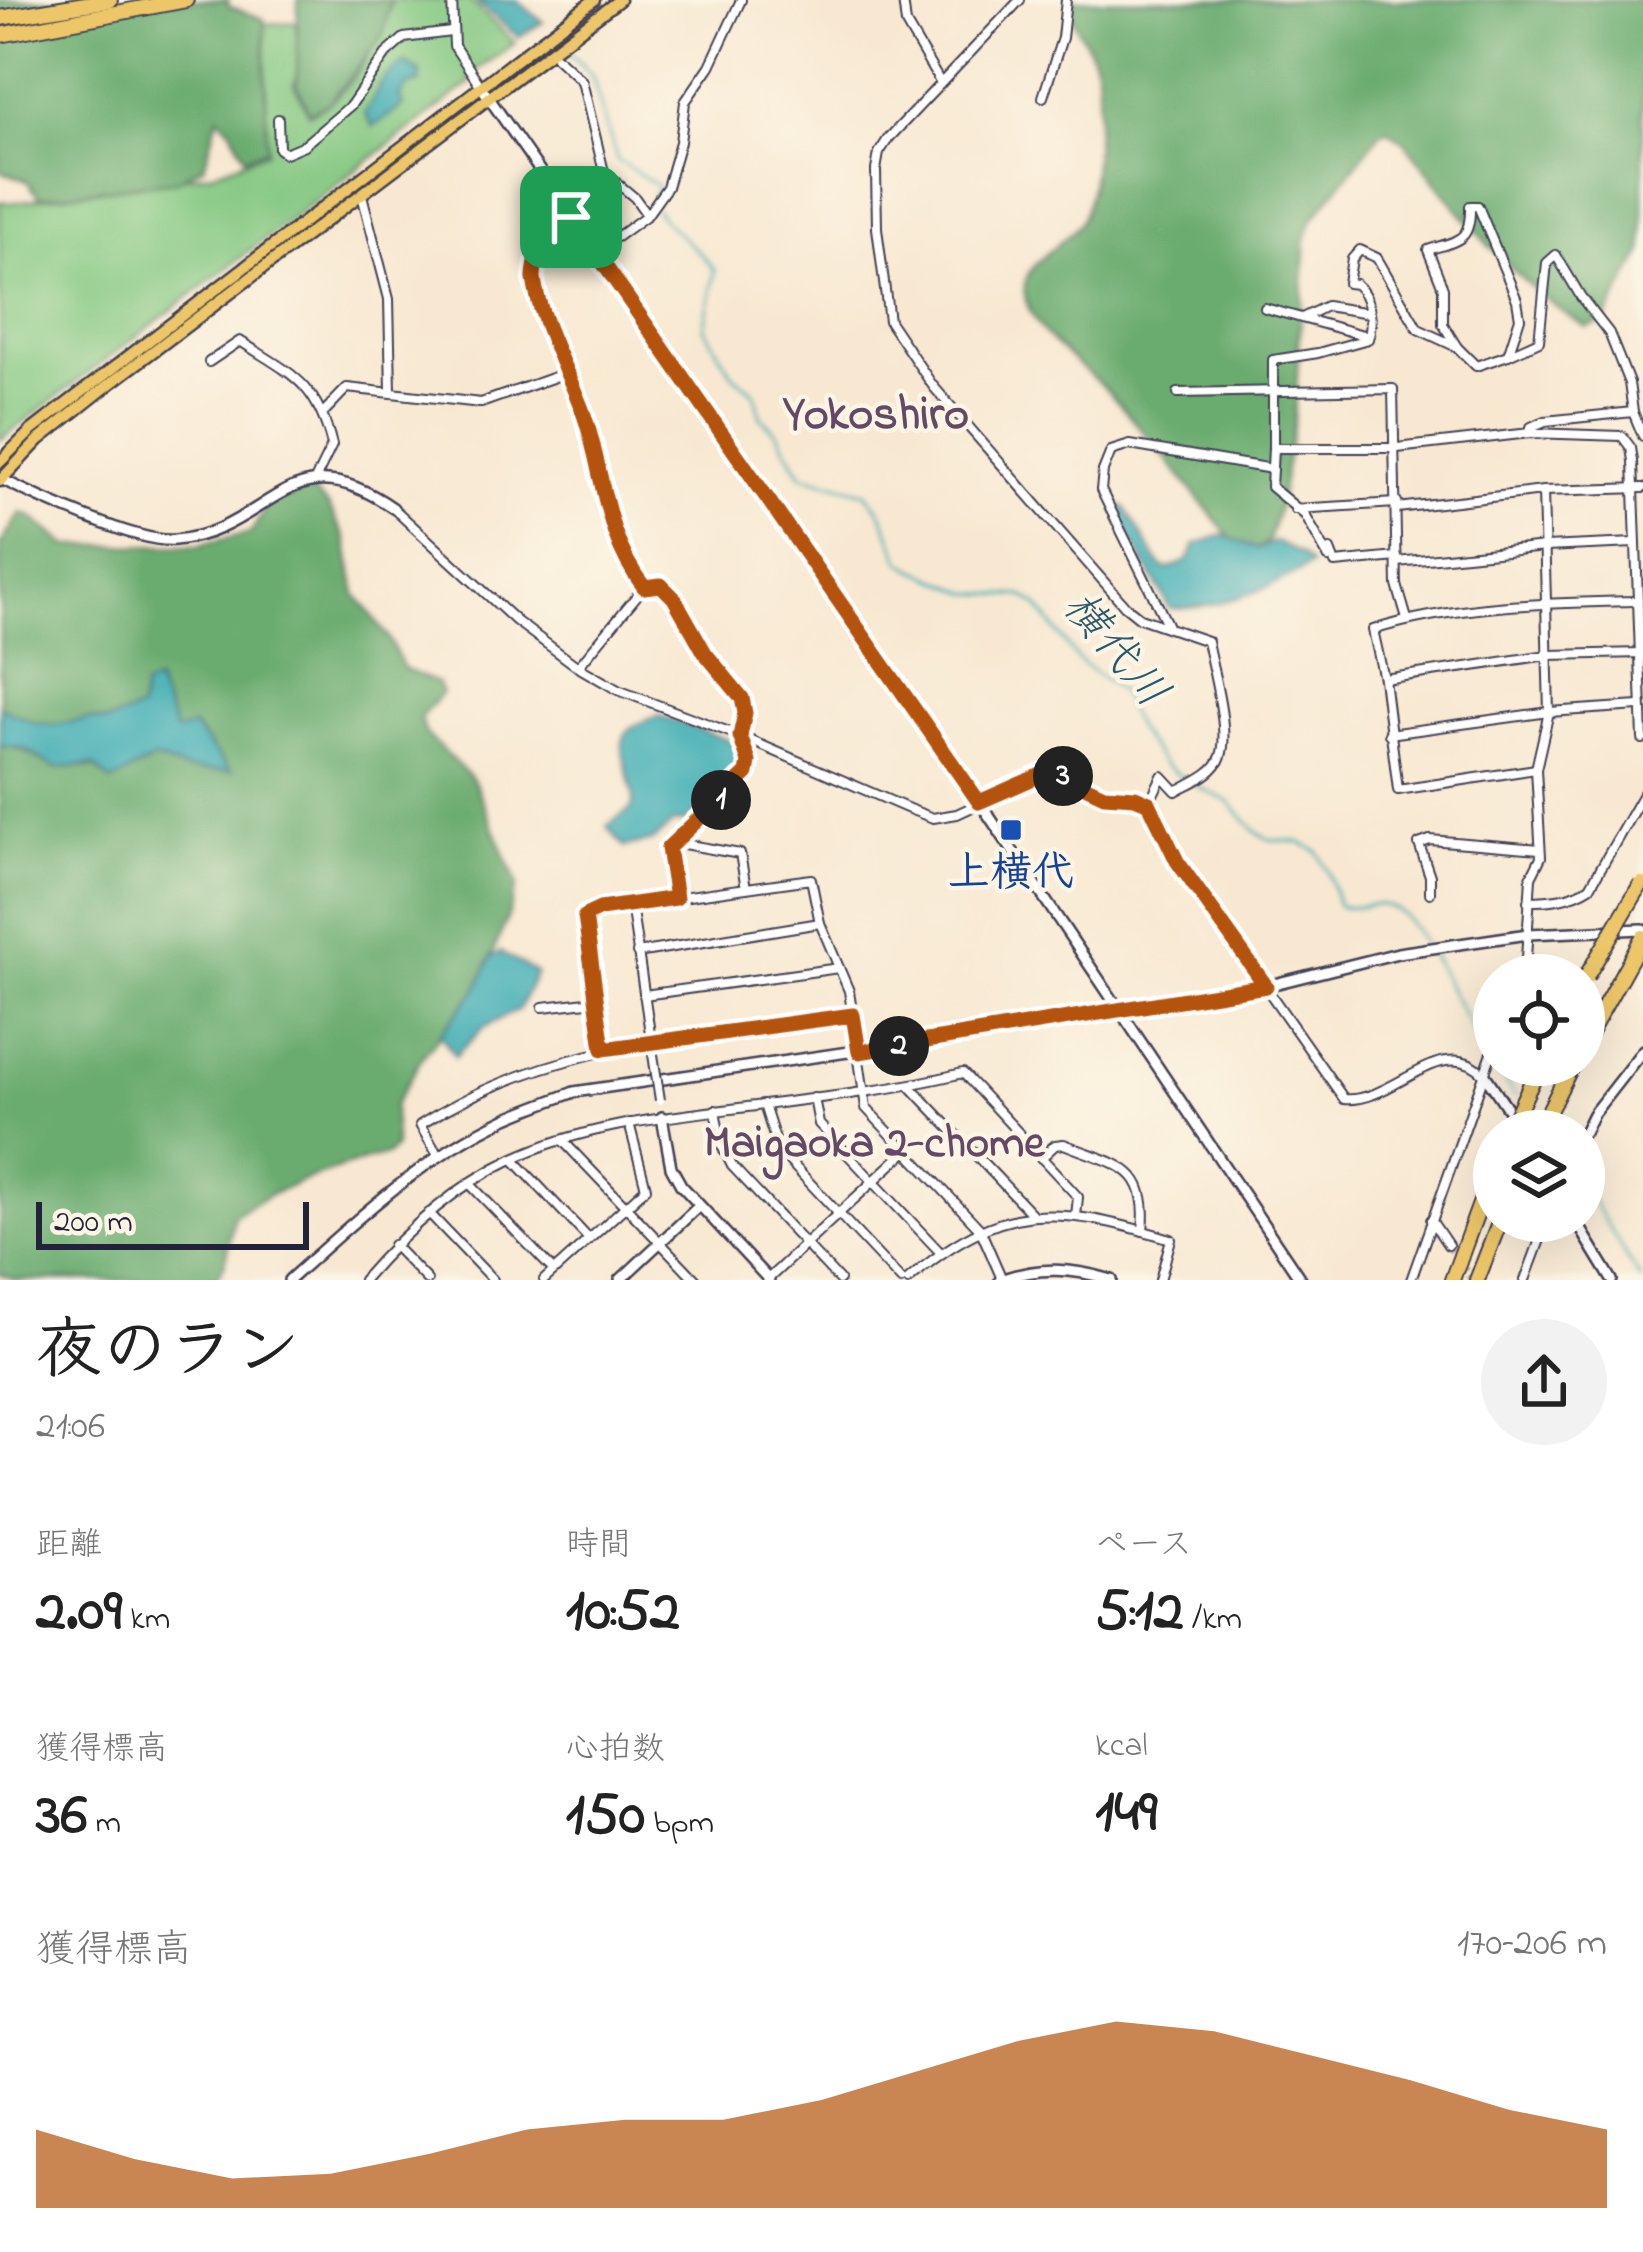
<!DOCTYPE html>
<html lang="ja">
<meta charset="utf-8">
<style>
body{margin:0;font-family:"Indie Flower","Klee One",sans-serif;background:#f2f2f2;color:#222;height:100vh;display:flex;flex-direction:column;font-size:45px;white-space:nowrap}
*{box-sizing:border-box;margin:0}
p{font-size:39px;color:#767676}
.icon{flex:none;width:66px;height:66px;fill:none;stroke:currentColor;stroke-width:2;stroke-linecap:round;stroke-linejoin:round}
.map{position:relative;height:1280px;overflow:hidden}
.sheet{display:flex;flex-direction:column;background:#fff;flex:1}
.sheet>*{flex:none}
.fabs{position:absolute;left:1473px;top:954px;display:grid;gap:24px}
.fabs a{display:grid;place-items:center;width:132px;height:132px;border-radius:50%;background:#fff;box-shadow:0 12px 48px #0002;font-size:60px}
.scale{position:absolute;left:36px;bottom:30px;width:273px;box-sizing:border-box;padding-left:12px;border:6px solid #22223b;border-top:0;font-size:33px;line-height:42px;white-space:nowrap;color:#22223b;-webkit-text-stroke:9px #fcf5e5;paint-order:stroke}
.pin{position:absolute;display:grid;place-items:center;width:102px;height:102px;color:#fff;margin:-51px;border-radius:24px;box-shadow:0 6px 18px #0006}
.km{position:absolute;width:60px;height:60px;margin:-30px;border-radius:50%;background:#222;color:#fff;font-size:33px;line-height:60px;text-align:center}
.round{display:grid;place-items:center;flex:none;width:126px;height:126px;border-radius:63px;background:#f2f2f2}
.headline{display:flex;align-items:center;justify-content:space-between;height:204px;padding:0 36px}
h1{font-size:66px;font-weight:700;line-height:90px}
.figures{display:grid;grid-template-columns:repeat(3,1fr);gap:18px;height:204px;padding:12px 36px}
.figures div{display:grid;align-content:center}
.figures b{font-size:60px;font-weight:700}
.figures small{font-size:33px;font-weight:400}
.figures p{font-size:33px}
.chart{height:336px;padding:24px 36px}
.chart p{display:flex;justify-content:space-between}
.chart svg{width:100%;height:216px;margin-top:12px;fill:#b45309;opacity:.7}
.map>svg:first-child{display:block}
.green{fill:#84c882;stroke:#53755e;stroke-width:3}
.forest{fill:#6bac70;stroke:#466756;stroke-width:3}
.water{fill:#38abb2;stroke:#2d6676;stroke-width:3}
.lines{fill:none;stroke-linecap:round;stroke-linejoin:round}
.stream{stroke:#38abb2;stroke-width:3}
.minor-tunnel{stroke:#cdc0b3;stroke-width:8;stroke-dasharray:8 4;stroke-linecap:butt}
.minor-casing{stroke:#424052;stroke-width:12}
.tertiary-casing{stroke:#424052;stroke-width:14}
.primary-casing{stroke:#424052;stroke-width:15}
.motorway-casing{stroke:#424052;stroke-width:18}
.minor{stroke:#fff;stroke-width:8}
.tertiary{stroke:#fff;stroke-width:9}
.primary{stroke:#ecc669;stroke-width:10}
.motorway{stroke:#ecc669;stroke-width:14}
.minor-bridge-casing{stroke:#424052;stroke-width:12;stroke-linecap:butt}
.motorway-bridge-casing{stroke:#424052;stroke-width:18;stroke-linecap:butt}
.minor-bridge{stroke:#fff;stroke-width:8}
.motorway-bridge{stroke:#ecc669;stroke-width:14}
.route-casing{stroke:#fff;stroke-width:24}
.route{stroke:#b45309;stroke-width:15}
.transit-dot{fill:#1a4fb4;stroke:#fcf5e5;stroke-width:4.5}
.labels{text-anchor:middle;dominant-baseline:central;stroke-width:9;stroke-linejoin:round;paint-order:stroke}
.transit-label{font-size:42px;font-weight:bold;fill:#164399;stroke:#fcf5e5}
.water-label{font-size:45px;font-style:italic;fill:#2b596b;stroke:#fcf5e5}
.neighbourhood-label{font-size:45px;font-weight:bold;fill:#644966;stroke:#fcf5e5}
.quarter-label{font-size:48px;font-weight:bold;fill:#644966;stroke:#fcf5e5}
</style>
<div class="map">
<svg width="1643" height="1280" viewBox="0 0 1643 1280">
<rect width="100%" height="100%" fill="#fcf5e5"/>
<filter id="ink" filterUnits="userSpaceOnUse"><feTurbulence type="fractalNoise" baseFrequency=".00833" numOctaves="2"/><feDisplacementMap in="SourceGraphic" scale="24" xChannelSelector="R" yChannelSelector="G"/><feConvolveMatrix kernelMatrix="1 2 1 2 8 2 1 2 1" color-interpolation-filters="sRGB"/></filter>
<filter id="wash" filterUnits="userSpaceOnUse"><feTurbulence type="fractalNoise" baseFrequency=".004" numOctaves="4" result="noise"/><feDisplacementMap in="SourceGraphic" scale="48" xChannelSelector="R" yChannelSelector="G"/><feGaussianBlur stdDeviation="2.7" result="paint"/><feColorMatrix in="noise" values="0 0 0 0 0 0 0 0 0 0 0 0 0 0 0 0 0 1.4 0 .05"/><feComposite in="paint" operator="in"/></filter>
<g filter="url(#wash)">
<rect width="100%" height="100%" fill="#f8e8d1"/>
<path class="green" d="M392 0H469L515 43 469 76 472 82 0 440V201L10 203 211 173 267 152 265 24 296 22 298 74 294 84 309 114C353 94 378 44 392 0Z"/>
<g class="forest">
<polygon points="0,0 228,0 228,6 264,19 267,149 245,157 231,129 218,117 204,166 175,181 39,197 27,181 0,171"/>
<polygon points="298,0 391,0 382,37 330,102 309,112 297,84"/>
<path d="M1071 0H1643V252L1604 322 1587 327C1510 283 1458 209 1404 141L1388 130 1381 132 1313 219 1306 239 1294 421 1278 509 1268 541 1259 548 1242 551C1198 499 1157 445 1111 395 1085 366 1036 339 1026 300 1015 259 1072 246 1084 214 1094 187 1102 94 1096 67 1090 40 1071 32 1071 0Z"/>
<path d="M311 490 329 507 346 540 356 594 388 637 404 669 437 683 442 693 420 718 426 734 474 781 517 884 507 919 477 989 423 1056 394 1106 395 1147 388 1154C334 1170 282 1184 234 1215L224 1266 216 1280H16L0 1274V746C30 749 31 758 53 764 61 766 129 770 138 768 143 767 150 762 154 759L187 770H230L194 727 176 733 156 683 144 687 140 710 108 722 90 719 55 725 35 723 0 707V545L21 513 32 517 68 546 198 545 251 533 267 505Z"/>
</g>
<g class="water">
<polygon points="475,0 517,0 543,22 518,37"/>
<polygon points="404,62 420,71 419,83 405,87 399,98 404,105 373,127 365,113 384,79"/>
<path d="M1120 506 1125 507 1161 567 1168 569 1188 561 1196 544 1223 535 1258 549 1275 542 1300 554 1311 565C1268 590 1219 608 1169 609 1159 583 1119 527 1120 506Z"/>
<polygon points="156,682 176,732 193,727 231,771 187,770 154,759 111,782 93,765 55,768 24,748 0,746 0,707 35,723 55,725 90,719 108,722 140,710 144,687"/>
<path d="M660 716 734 742 739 763 686 822 673 823 653 841 624 847 607 826 632 808 634 798C625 752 604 730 660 716Z"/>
<polygon points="500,952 536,973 519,1009 483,1028 455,1056 440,1034 477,989 492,956"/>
</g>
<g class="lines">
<g class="stream">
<polyline points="564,46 592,76 617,160 658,186 652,200"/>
<path d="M655 209C672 233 700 248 715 271L704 328 733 375 754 392 761 417 777 433 802 475 865 492 881 512 901 561 911 568 969 593 1024 596 1037 605 1078 660 1120 691 1137 730 1163 764 1187 781"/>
<path d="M1196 786 1228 801 1256 832 1271 840 1299 842 1317 851 1328 872 1338 906C1350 909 1357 907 1369 905 1399 901 1409 921 1424 944"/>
<polyline points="1430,952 1482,1048 1516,1097"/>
<polyline points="1584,1187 1641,1280"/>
</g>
</g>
</g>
<g filter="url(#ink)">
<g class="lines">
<polyline class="minor-tunnel" points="1448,1245 1472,1280"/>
<g class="minor-casing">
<g id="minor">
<polyline points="452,0 454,46 482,88"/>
<polyline points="903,0 906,24 940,82"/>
<path d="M1020 0 888 139 879 153 876 170 877 228 889 321 933 386 1125 606 1140 618 1207 641C1212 668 1230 730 1221 756 1215 774 1192 782 1176 791L1162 776 1149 803"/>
<polyline points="556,57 582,81 604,172 635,198 647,215"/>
<polyline points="1043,97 1062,38 1066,0"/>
<polyline points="278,119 279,149 285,153 304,145 351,105 386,54 404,38 451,32"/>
<polyline points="362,195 389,299 391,391"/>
<polyline points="1265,308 1367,336"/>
<polyline points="1302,318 1326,306 1369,313"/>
<path d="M1457 347 1443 324V288L1428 250C1458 240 1471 242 1470 206H1478L1517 300 1520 318 1508 355 1539 341 1547 263 1556 255 1581 297 1609 333 1629 383 1633 412 1643 436"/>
<path d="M209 362 240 341C291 374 316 381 332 445L315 480"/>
<polyline points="1178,393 1393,389 1397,585 1407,619"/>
<polyline points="323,413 347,388 481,403 566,373"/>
<polyline points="1530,433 1531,427 1545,421 1633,412"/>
<path d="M1273 448V360L1318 353 1368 339C1374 321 1370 296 1356 284L1348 283 1352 259 1360 250 1377 258 1418 329 1457 347 1476 366 1508 355"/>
<path d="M393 508 516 621 578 667 618 690 740 736 909 809 933 818 957 814 1043 774H1059L1104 795 1135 797 1149 803 1177 861 1344 1099C1394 1104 1442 1030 1485 1075"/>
<polyline points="1397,508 1543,491 1643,488"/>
<polyline points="1295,509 1397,503"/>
<polyline points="1330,550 1335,563 1397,557"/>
<polyline points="1329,558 1305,515 1271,487 1273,448 1397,448 1530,433 1622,436 1631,448 1633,461 1643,739"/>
<polyline points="1397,562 1545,547 1635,543"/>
<polyline points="644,587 631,570 606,514 584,414 566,373 534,276 545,234 585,204 593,207 617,237 647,215 667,187 680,142 685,102 710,66 741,0"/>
<polyline points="1167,624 1101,490 1103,471 1111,451 1130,445 1272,469"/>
<polyline points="578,667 644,587 661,585 674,599 705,653 742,698 744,713 740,736 749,762 747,774 678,843 668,848 676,898"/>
<polyline points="1384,679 1548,655 1643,653"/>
<polyline points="1389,734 1549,712 1639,706"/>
<path d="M1536 769 1398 790 1384 679 1373 630C1456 604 1549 603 1635 601"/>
<polyline points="678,843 740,854 746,888"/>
<polyline points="1430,893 1430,876 1419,844 1430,840 1540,849"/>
<path d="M1528 901C1550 901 1572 899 1590 887L1643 794"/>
<polyline points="631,904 652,1047"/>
<polyline points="637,953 820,923"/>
<polyline points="1525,975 1531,877 1541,857 1536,769 1549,712 1543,491"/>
<polyline points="644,995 839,968"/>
<polyline points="543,1007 596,1001"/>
<polyline points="603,1049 585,917 600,909 631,904 811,879 820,923 849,991 866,1108 980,1229 1002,1279"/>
<polyline points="910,1086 1032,1214"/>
<polyline points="814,1098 819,1124 940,1252"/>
<polyline points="764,1105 778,1149 901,1280"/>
<polyline points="715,1110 721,1144 732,1166 839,1280"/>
<polyline points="564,1142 696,1280"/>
<path d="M439 1157 420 1125C550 1041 704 1035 853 1015"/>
<path d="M1041 1158 1055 1145 1064 1144C1117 1166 1150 1164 1143 1231"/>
<polyline points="513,1159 588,1238"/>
<polyline points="469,1183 554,1271"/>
<polyline points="429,1213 493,1280"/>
<polyline points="1431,1220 1448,1245"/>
<polyline points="393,1245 427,1280"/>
<polyline points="768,1279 906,1151"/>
<path d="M363 1280C405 1231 453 1187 512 1159 590 1122 679 1116 763 1105 830 1097 898 1089 963 1073L1078 1197 1076 1216"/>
<polyline points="544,1280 646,1188 629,1123"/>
<path d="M908 1280C1002 1199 1057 1205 1171 1239L1160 1280"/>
<polyline points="1411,1280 1494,1047"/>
<polyline points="1525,1280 1547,1221"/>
</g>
</g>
<g class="tertiary-casing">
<g id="tertiary">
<polyline points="482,88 979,801 1301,1280"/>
<path d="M1 479C37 497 139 544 175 540 271 531 288 435 393 508"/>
<polyline points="1485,1075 1523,1131"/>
<polyline points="662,1117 671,1167 681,1185 769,1280"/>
<polyline points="1584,1132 1593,1114 1643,1050"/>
<polyline points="1576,1221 1612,1280"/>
<path d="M289 1280C355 1220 423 1157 505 1119 527 1109 551 1101 574 1092L1123 1012 1266 986 1398 953 1528 934 1643 929"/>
<polyline points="620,1280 698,1207"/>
<path d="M1000 1280C1040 1266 1072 1268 1112 1280"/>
</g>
</g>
<g class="primary-casing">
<g id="primary">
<polyline points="0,462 31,431 594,0"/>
<polyline points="0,481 39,440 107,386 619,0"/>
</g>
</g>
<g class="motorway-casing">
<g id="motorway">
<polyline points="0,18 110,0"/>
<polyline points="0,35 186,0"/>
<polyline points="1584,1043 1643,937"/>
<polyline points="1529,1088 1540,1065"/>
<polyline points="1539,1131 1572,1065"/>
<polyline points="1452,1280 1494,1166"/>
<polyline points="1477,1280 1500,1221"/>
</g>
</g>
<use href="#minor" class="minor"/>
<use href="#tertiary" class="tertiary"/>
<use href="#primary" class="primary"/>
<use href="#motorway" class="motorway"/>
<g class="minor-bridge-casing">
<polyline id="minor-bridge" points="652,1048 660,1100"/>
</g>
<g class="motorway-bridge-casing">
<g id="motorway-bridge">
<polyline points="1586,977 1641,884"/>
<polyline points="1509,1131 1529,1088"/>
</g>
</g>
<use href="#minor-bridge" class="minor-bridge"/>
<use href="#motorway-bridge" class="motorway-bridge"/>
</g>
</g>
<g class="lines" filter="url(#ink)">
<g class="route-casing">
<path id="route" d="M571 217 979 802 1043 774H1059L1104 795 1135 797 1149 803 1177 861 1266 986 859 1052 853 1015 603 1049 585 916 600 909 676 898 668 848 747 773 749 762 740 736 745 713 742 698 705 653 674 598 661 585 644 587C602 533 605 473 583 412 568 371 540 322 534 279 533 266 541 247 544 234Z"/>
</g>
<use href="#route" class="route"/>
</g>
<rect class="transit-dot" x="999" y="818" width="24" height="24" rx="6"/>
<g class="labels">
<g class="transit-label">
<text x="1011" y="874">上横代</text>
</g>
<g class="water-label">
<text transform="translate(1114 651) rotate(50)">横代川</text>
</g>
<g class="neighbourhood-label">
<text x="874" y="1145">Maigaoka 2-chome</text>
</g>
<g class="quarter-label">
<text x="876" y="416">Yokoshiro</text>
</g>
</g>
</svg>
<div class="fabs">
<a><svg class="icon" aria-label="locate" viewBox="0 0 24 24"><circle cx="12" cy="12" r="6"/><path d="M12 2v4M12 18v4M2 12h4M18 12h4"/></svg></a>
<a><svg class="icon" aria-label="layers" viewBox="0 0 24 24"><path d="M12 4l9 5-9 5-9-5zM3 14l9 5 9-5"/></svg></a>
</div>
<div class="scale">200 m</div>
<div class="pin" style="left:571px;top:217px;background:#1e9e55"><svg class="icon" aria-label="arrive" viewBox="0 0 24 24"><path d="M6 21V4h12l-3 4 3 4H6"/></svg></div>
<b class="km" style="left:721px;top:800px">1</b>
<b class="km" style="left:899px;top:1046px">2</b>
<b class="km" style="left:1063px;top:776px">3</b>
</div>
<section class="sheet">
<div class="headline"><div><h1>夜のラン</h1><p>21:06</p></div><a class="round"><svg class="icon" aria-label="share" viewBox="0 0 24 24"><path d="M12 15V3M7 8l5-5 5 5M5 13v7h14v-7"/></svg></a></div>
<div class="figures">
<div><p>距離</p><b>2.09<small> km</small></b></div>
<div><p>時間</p><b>10:52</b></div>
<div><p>ペース</p><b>5:12<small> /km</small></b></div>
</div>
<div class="figures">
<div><p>獲得標高</p><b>36<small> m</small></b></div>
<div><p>心拍数</p><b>150<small> bpm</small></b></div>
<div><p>kcal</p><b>149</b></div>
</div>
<div class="chart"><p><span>獲得標高</span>170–206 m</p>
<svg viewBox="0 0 160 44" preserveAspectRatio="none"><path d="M0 44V28L10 34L20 38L30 37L40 33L50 28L60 26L70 26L80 22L90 16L100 10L110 6L120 8L130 13L140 18L150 24L160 28V44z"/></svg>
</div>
</section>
